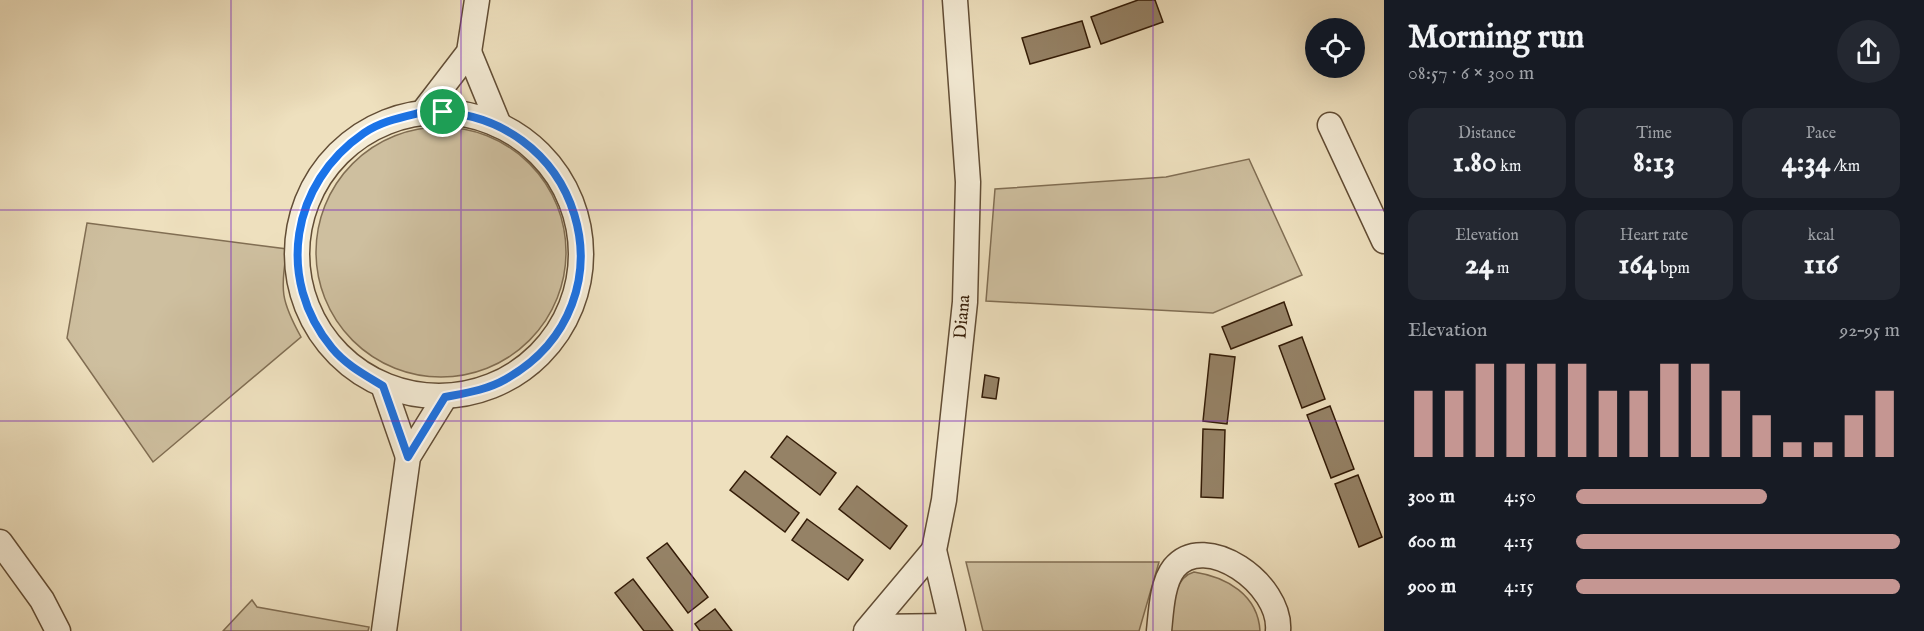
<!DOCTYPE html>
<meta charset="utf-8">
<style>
body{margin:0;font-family:"IM FELL English",serif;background:#242831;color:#f1f3f6;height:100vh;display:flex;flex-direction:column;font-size:22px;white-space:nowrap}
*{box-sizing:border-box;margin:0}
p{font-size:20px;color:#9ea1a6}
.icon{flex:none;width:33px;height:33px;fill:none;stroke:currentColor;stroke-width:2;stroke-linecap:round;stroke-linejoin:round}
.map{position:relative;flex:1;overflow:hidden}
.sheet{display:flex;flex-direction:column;background:#171b24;width:540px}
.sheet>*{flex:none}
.controls{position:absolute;left:1305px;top:18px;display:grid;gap:12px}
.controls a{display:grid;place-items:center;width:60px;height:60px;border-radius:50%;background:#171b24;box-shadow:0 6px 24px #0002;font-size:30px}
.pin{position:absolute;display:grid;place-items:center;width:51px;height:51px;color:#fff;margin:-26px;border:3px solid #fff;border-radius:50%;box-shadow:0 2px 6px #0007}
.round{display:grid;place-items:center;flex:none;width:63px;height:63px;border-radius:32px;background:#242831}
.summary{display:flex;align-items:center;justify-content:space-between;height:102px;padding:0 24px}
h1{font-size:33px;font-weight:800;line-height:45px}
.stats{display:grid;grid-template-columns:repeat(3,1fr);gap:9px;height:102px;padding:6px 24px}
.stats div{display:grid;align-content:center;border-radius:15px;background:#242831;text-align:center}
.stats b{font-size:30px;font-weight:800}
.stats small{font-size:16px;font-weight:400}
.stats p{font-size:16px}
.chart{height:168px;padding:12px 24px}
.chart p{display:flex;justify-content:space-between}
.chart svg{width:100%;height:108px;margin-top:6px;stroke:#c59692;stroke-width:6}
ul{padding:0 24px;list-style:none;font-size:20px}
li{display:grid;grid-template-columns:96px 72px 1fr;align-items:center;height:45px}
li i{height:15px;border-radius:8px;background:#c59692}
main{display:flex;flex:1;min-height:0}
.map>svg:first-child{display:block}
.green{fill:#cebf9f;stroke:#816e53;stroke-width:1.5}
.building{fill:#958266;stroke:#341c07;stroke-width:1.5}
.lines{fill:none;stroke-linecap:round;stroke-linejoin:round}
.minor-casing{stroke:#624d35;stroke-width:27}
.minor{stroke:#f4ebd5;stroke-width:24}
.route-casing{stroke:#fff;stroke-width:12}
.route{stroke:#1a73e8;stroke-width:8}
.grid{fill:none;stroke:#7b2cbf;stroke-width:1.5;stroke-opacity:0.55}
.labels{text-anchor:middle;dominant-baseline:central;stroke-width:4.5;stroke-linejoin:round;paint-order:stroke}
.street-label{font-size:18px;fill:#341c07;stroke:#f4ebd5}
</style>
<main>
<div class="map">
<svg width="1384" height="631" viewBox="0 0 1384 631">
<rect width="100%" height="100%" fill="#eee0be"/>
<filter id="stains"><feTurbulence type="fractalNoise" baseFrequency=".00333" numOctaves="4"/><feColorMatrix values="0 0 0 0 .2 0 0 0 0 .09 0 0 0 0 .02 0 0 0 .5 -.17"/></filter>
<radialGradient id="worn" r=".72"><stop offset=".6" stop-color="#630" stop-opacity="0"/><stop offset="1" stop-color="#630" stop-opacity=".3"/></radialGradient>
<g class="green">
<circle cx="441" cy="252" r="125"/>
<polygon points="1249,159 1302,275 1213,313 986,301 995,189 1166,177"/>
<path d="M87 223 287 249C280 290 281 301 301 337L153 462 67 338Z"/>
<polygon points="966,562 1159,562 1139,631 983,631"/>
<path d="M1194 572C1227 577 1258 595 1260 631H1169C1173 611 1172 578 1194 572Z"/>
<polygon points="252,600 257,607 369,627 368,631 223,631"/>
</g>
<g class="building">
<polygon points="1138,0 1155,0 1163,22 1101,44 1091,17"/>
<polygon points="1082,21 1090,47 1030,64 1022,38"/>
<polygon points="1284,302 1292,325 1231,349 1222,327"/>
<polygon points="1302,337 1325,399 1302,408 1279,346"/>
<polygon points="1210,354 1235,357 1227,424 1203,421"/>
<polygon points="985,375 999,378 996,399 982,397"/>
<polygon points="1330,406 1354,469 1331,478 1307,415"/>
<polygon points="1203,429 1225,430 1223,498 1201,497"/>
<polygon points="787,436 836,473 820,495 771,457"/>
<polygon points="745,471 799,513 785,532 730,490"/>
<polygon points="1358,475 1382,537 1359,547 1335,484"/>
<polygon points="857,486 907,526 890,549 839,509"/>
<polygon points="807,519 863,560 848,580 792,540"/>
<polygon points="667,543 708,597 688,613 647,558"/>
<polygon points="633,579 673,631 644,631 615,593"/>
<polygon points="715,609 732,631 700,631 695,624"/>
</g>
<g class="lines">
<g class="minor-casing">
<g id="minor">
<polyline points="469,52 499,125"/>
<polyline points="423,112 469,52 477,0"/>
<circle cx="439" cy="254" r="142"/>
<polyline points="1330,125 1384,241"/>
<polyline points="383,385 408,457"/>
<polyline points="0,542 42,600 58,631"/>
<polyline points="871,627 951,626"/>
<polyline points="384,631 408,457 445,397"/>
<polyline points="866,631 934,550"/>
<polyline points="953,631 934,550 944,500 965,302 968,182 955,0"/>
<path d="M1159 631C1161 612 1162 583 1174 568 1205 530 1282 584 1278 631"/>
</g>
</g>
<use href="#minor" class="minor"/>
</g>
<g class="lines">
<g class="route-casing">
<path id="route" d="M423 112C582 106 640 303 506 379 487 390 466 393 445 397L408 457 383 386C365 375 346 365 332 348 275 279 291 183 364 133 381 121 403 117 423 112Z"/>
</g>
<use href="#route" class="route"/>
</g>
<path class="grid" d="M231 0V631M461 0V631M692 0V631M923 0V631M1153 0V631M0 210H1384M0 421H1384"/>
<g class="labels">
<g class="street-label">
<text transform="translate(963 317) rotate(-85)">Diana</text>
</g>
</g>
<rect width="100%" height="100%" filter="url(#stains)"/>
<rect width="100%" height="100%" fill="url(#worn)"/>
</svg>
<div class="controls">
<a><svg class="icon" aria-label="locate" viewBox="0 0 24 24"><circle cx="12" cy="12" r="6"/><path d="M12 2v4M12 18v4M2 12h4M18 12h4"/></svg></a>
</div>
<div class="pin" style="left:443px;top:112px;background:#1e9e55"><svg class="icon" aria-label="arrive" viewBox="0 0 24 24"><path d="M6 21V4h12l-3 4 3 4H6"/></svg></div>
</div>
<section class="sheet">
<div class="summary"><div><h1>Morning run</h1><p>08:57 · 6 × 300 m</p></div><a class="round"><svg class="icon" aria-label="share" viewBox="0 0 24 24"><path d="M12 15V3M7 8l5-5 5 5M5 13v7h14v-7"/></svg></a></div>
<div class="stats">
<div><p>Distance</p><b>1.80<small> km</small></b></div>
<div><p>Time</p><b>8:13</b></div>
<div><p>Pace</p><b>4:34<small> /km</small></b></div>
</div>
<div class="stats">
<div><p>Elevation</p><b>24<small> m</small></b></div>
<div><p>Heart rate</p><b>164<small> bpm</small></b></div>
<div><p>kcal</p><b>116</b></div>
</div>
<div class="chart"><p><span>Elevation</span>92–95 m</p>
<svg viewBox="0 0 160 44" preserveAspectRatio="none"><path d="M5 44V17M15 44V17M25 44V6M35 44V6M45 44V6M55 44V6M65 44V17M75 44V17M85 44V6M95 44V6M105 44V17M115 44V27M125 44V38M135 44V38M145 44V27M155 44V17"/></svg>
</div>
<ul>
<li><b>300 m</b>4:50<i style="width:59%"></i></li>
<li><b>600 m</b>4:15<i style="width:100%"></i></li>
<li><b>900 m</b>4:15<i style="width:100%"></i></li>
</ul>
</section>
</main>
